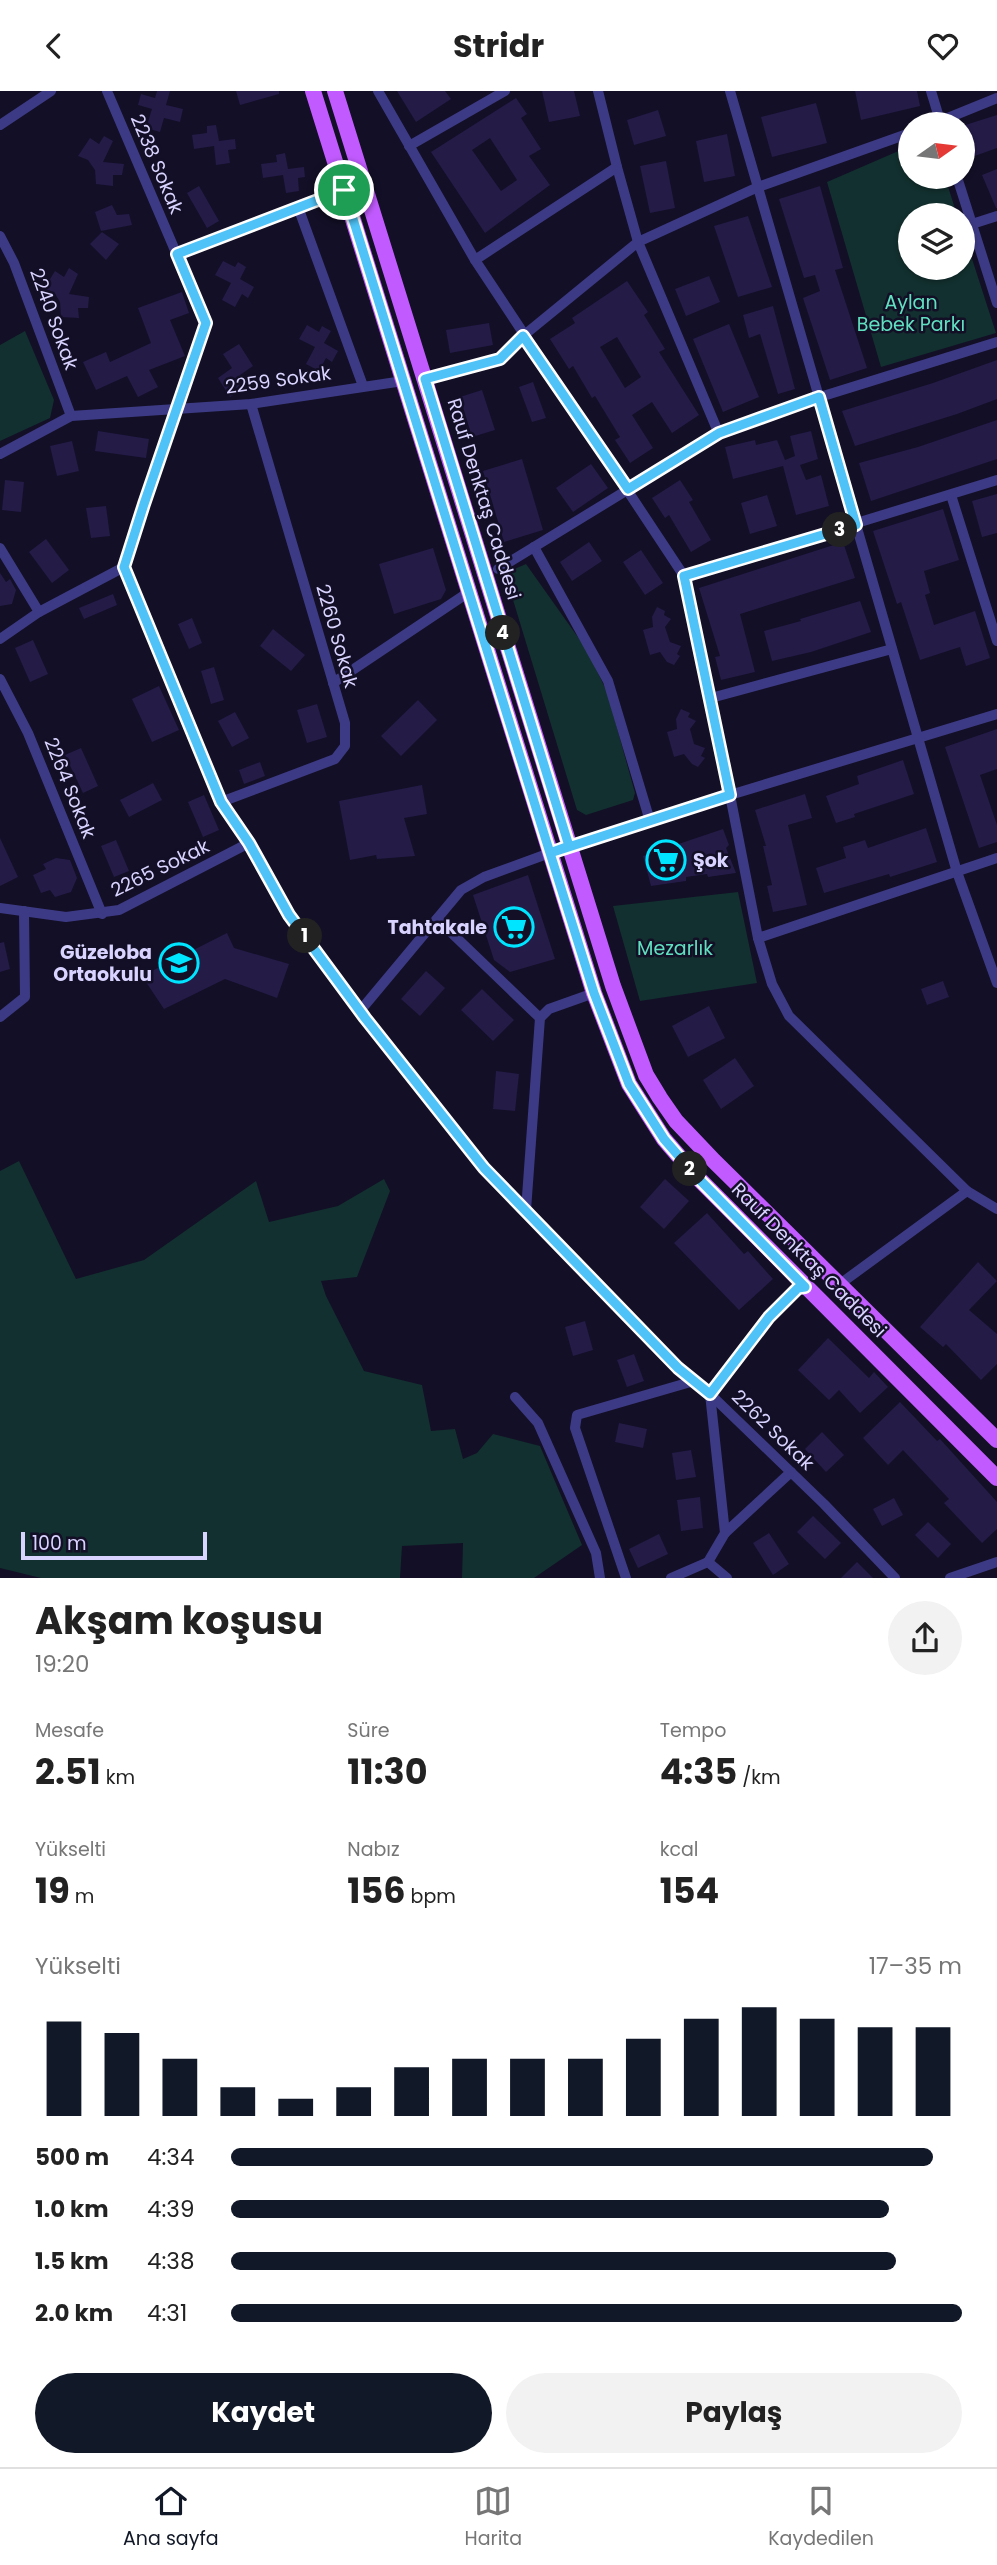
<!DOCTYPE html>
<html lang="tr">
<meta charset="utf-8">
<style>
body{margin:0;font-family:Poppins,sans-serif;background:#f2f2f2;color:#222;height:100vh;display:flex;flex-direction:column;font-size:26px;white-space:nowrap}
*{box-sizing:border-box;margin:0}
p{font-size:23px;color:#767676}
.icon{flex:none;width:38px;height:38px;fill:none;stroke:currentColor;stroke-width:2;stroke-linecap:round;stroke-linejoin:round}
.map{position:relative;height:1487px;overflow:hidden}
.panel{display:flex;flex-direction:column;background:#fff;flex:1}
.panel>*{flex:none}
.needle{width:46px;rotate:76deg}
.fabs{position:absolute;left:898px;top:21px;display:grid;gap:14px}
.fabs a{display:grid;place-items:center;width:77px;height:77px;border-radius:50%;background:#fff;box-shadow:0 2px 5px #0004;font-size:35px}
.scale{position:absolute;left:21px;bottom:18px;width:186px;box-sizing:border-box;padding-left:7px;border:4px solid #d9d4ff;border-top:0;font-size:19px;line-height:24px;white-space:nowrap;color:#d9d4ff;-webkit-text-stroke:5px #130f26;paint-order:stroke}
.pin{position:absolute;display:grid;place-items:center;width:60px;height:60px;color:#fff;margin:-30px;border:4px solid #fff;border-radius:50%;box-shadow:0 2px 7px #0007}
.km{position:absolute;width:35px;height:35px;margin:-18px;border-radius:50%;background:#222;color:#fff;font-size:19px;line-height:35px;text-align:center}
.round{display:grid;place-items:center;flex:none;width:74px;height:74px;border-radius:37px;background:#f2f2f2}
.headline{display:flex;align-items:center;justify-content:space-between;height:119px;padding:0 35px}
h1{font-size:38px;font-weight:700;line-height:52px}
.stats{display:grid;grid-template-columns:repeat(3,1fr);gap:10px;height:119px;padding:7px 35px}
.stats div{display:grid;align-content:center}
.stats b{font-size:35px;font-weight:700}
.stats small{font-size:19px;font-weight:400}
.stats p{font-size:19px}
.chart{height:196px;padding:14px 35px}
.chart p{display:flex;justify-content:space-between}
.chart svg{width:100%;height:126px;margin-top:7px;stroke:#111827;stroke-width:6}
.action{display:flex;gap:14px;margin-top:auto;padding:14px 35px}
.action a{flex:1;height:80px;border-radius:42px;background:#111827;color:#fff;font-size:28px;font-weight:700;line-height:80px;text-align:center}
.action a+a{background:#f2f2f2;color:#222}
ul{padding:0 35px;list-style:none;font-size:23px}
li{display:grid;grid-template-columns:112px 84px 1fr;align-items:center;height:52px}
li i{height:18px;border-radius:9px;background:#111827}
header{display:flex;justify-content:space-between;align-items:center;height:91px;padding:0 35px;background:#fff;font-size:32px;font-weight:700}
.menu{display:flex;justify-content:space-around;align-items:center;height:98px;border-top:2px solid #e0e0e0;background:#fff;font-size:19px;color:#767676}
.menu a{display:grid;justify-items:center;gap:4px}
.menu .current{color:#111827}
.map>svg:first-child{display:block}
.green{fill:#12302f}
.building{fill:#241b47;fill-rule:evenodd}
.lines{fill:none;stroke-linecap:round;stroke-linejoin:round}
.minor{stroke:#3d3a85;stroke-width:10}
.primary{stroke:#c25bff;stroke-width:16}
.route-casing{stroke:#fff;stroke-width:14}
.route{stroke:#4fc3f7;stroke-width:9}
.labels{text-anchor:middle;dominant-baseline:central;stroke-width:5;stroke-linejoin:round;paint-order:stroke}
.street-label{font-size:19px;fill:#d9d4ff;stroke:#130f26}
.park-label{font-size:19px;fill:#5fe0c0;stroke:#130f26}
.poi-label{font-size:19px;font-weight:bold;fill:#d9d4ff;stroke:#130f26;text-anchor:end}
</style>
<header><svg class="icon" aria-label="back" viewBox="0 0 24 24"><path d="M15 5l-7 7 7 7"/></svg>Stridr<svg class="icon" aria-label="heart" viewBox="0 0 24 24"><path d="M12 20l-8-8c-3-5 5-10 8-4 3-6 11-1 8 4z"/></svg></header>
<div class="map">
<svg width="997" height="1487" viewBox="0 0 997 1487">
<rect width="100%" height="100%" fill="#130f26"/>
<g class="green">
<polygon points="910,55 910,86 945,86 957,124 910,124 910,177 962,177 963,140 996,242 881,276 827,91"/>
<polygon points="25,240 54,309 50,327 0,350 0,254"/>
<polygon points="526,473 587,559 607,601 635,702 633,709 586,724 577,719 510,499 512,479"/>
<polygon points="738,801 757,892 640,910 613,815"/>
<polygon points="19,1070 76,1188 144,1169 256,1090 269,1131 338,1115 384,1088 390,1100 357,1186 321,1190 326,1205 364,1280 422,1294 431,1340 455,1338 463,1368 477,1362 493,1343 540,1355 582,1454 534,1487 462,1487 463,1452 402,1455 400,1487 41,1487 0,1477 0,1080"/>
</g>
<g class="building">
<polygon points="157,0 170,0 166,14 183,18 180,31 164,27 160,41 146,37 152,18 138,14 141,3 155,7"/>
<polygon points="236,0 279,0 279,3 240,14"/>
<polygon points="397,0 445,0 451,8 416,31"/>
<polygon points="542,0 574,0 580,25 549,31"/>
<polygon points="855,0 917,0 920,15 861,29"/>
<path d="M516 7 527 23 521 27 541 58 529 65 550 94 485 142 431 61ZM490 47 517 89 501 100 472 59Z"/>
<polygon points="816,12 827,52 772,66 761,26"/>
<polygon points="658,19 666,45 634,54 627,29"/>
<polygon points="997,24 997,57 969,67 962,47 962,35"/>
<polygon points="216,34 219,50 235,48 236,58 228,59 230,72 216,74 214,55 194,58 192,44 207,42 207,35"/>
<polygon points="727,43 735,85 704,91 696,50"/>
<polygon points="104,45 113,50 103,71 124,73 122,84 113,84 113,95 96,93 95,79 88,69 78,65 90,47 99,53"/>
<polygon points="285,62 288,78 304,76 305,86 298,87 299,100 286,102 283,84 263,87 261,73 277,71 276,64"/>
<polygon points="666,70 675,117 650,122 640,75"/>
<polygon points="997,78 997,117 996,117 982,84"/>
<polygon points="199,95 219,130 207,137 187,102"/>
<polygon points="820,95 843,177 835,179 867,277 830,289 803,207 820,200 815,184 804,187 779,108"/>
<polygon points="112,114 117,124 129,123 132,134 101,140 95,121"/>
<polygon points="748,125 772,196 738,206 714,135"/>
<polygon points="102,141 119,153 106,169 90,153"/>
<polygon points="223,170 235,176 238,171 246,176 240,188 254,196 248,207 242,203 235,216 222,209 231,192 215,184"/>
<polygon points="69,177 78,183 69,203 89,206 88,217 78,217 79,227 61,226 60,211 54,201 44,198 55,180 64,186"/>
<polygon points="709,185 720,211 686,225 675,198"/>
<path d="M627 190 648 221 644 224 665 258 659 261 699 324 672 342 652 311 632 324 653 357 630 372 615 349 620 346 595 305 592 307 573 275 569 278 550 248 575 232 572 227ZM617 246 641 286 625 297 600 256Z"/>
<polygon points="182,201 189,222 170,229 185,265 149,279 158,296 138,306 127,285 96,299 83,271 106,261 110,271 151,252 138,217"/>
<polygon points="773,215 795,298 778,303 760,243 749,247 743,224"/>
<polygon points="489,232 493,254 450,262 446,239"/>
<polygon points="729,233 759,306 723,321 693,248"/>
<polygon points="307,234 319,241 322,235 331,240 324,252 338,260 332,271 326,267 319,280 306,273 315,256 299,248"/>
<polygon points="239,253 253,275 240,284 247,295 230,306 218,287 232,277 223,263"/>
<polygon points="997,269 997,308 957,323 855,355 842,320 933,292"/>
<polygon points="533,291 546,327 532,331 519,296"/>
<polygon points="482,299 495,339 472,346 460,306"/>
<polygon points="997,329 997,368 871,410 859,372 918,356"/>
<polygon points="98,340 149,348 146,367 95,360"/>
<polygon points="811,340 818,368 800,374 806,389 821,384 829,415 796,424 783,375 733,388 725,356 755,349 756,354 777,349 785,369 795,365 790,345"/>
<polygon points="72,350 79,380 57,385 50,355"/>
<polygon points="522,368 543,439 504,451 483,380"/>
<polygon points="591,373 608,397 573,421 556,397"/>
<polygon points="5,389 24,391 21,421 2,419"/>
<polygon points="680,389 693,409 689,411 711,449 691,461 669,424 665,427 652,407"/>
<polygon points="997,403 997,442 982,446 972,410"/>
<polygon points="767,404 777,435 750,443 741,412"/>
<polygon points="106,415 110,445 91,447 86,417"/>
<polygon points="943,418 959,469 924,480 930,502 925,504 934,534 975,520 990,567 966,575 960,556 920,569 901,511 897,513 873,440"/>
<polygon points="46,448 69,479 52,492 29,461"/>
<polygon points="589,451 602,470 572,490 560,471"/>
<polygon points="843,451 855,487 740,523 755,581 721,589 715,566 720,565 699,497"/>
<polygon points="433,457 446,499 441,508 394,523 379,473"/>
<polygon points="641,459 663,492 645,504 623,471"/>
<polygon points="0,482 6,491 10,488 16,499 12,513 0,515"/>
<polygon points="113,503 117,514 84,528 79,517"/>
<polygon points="860,510 871,541 811,561 772,570 764,540 801,530 800,528"/>
<polygon points="657,516 665,520 664,524 671,528 665,536 670,551 681,555 677,563 680,565 674,574 667,571 660,561 650,564 643,539 653,536 652,526"/>
<polygon points="192,527 202,552 189,558 178,533"/>
<polygon points="273,538 305,564 291,580 260,555"/>
<polygon points="33,549 48,583 30,591 15,557"/>
<polygon points="214,576 224,609 211,613 201,580"/>
<polygon points="159,595 179,639 152,651 132,608"/>
<polygon points="418,609 437,629 401,665 381,645"/>
<polygon points="317,613 327,646 307,652 297,619"/>
<polygon points="681,618 690,622 688,626 696,630 690,638 694,653 705,657 701,665 705,667 698,676 692,673 684,663 674,666 667,641 677,638 676,628"/>
<polygon points="235,621 249,647 232,656 218,630"/>
<polygon points="997,638 997,678 980,684 997,734 997,751 979,757 945,656"/>
<polygon points="81,657 98,695 83,702 65,664"/>
<polygon points="903,669 914,703 854,723 855,726 836,732 826,705 859,693 857,685"/>
<polygon points="260,671 265,685 244,693 239,679"/>
<polygon points="153,692 162,709 129,726 120,709"/>
<polygon points="422,694 427,723 404,727 415,765 377,768 376,764 350,769 339,710"/>
<polygon points="805,703 812,727 788,734 807,814 773,821 767,795 772,794 763,755 766,755 755,719"/>
<polygon points="204,704 219,739 203,746 188,711"/>
<polygon points="926,737 937,771 890,786 889,783 824,802 816,777 846,767 843,756 865,749 868,757"/>
<polygon points="723,738 729,754 726,757 736,782 708,786 707,783 686,786 686,790 651,795 643,765"/>
<polygon points="0,747 18,786 0,795"/>
<polygon points="116,749 129,780 114,786 101,755"/>
<polygon points="56,767 70,769 77,787 71,801 55,806 50,799 41,802 33,784 46,778 43,773"/>
<polygon points="528,784 555,868 510,881 494,869 473,804"/>
<polygon points="227,842 234,857 289,873 277,907 225,888 164,918 142,885"/>
<polygon points="4,851 10,878 0,881 0,852"/>
<polygon points="426,880 445,897 420,925 401,908"/>
<polygon points="943,890 949,906 927,914 921,898"/>
<polygon points="482,898 514,929 493,950 461,919"/>
<polygon points="709,915 725,947 688,966 672,935"/>
<polygon points="735,967 754,995 721,1018 703,989"/>
<polygon points="496,980 519,983 515,1020 493,1018"/>
<polygon points="665,1088 689,1110 664,1138 640,1116"/>
<polygon points="707,1122 744,1163 748,1160 773,1188 739,1219 674,1152"/>
<polygon points="978,1171 997,1190 969,1219 997,1243 997,1273 981,1289 946,1253 943,1256 920,1236"/>
<polygon points="585,1230 593,1259 573,1265 565,1236"/>
<polygon points="828,1247 869,1287 874,1281 888,1296 860,1322 839,1299 829,1309 798,1279"/>
<polygon points="634,1263 644,1290 627,1296 617,1269"/>
<polygon points="900,1311 937,1350 940,1348 997,1411 997,1438 982,1452 944,1412 949,1408 903,1359 888,1374 863,1347"/>
<polygon points="619,1332 647,1338 643,1357 615,1351"/>
<polygon points="822,1341 844,1364 826,1381 805,1358"/>
<polygon points="691,1359 696,1386 676,1389 672,1362"/>
<polygon points="700,1406 703,1437 681,1440 677,1409"/>
<polygon points="894,1407 903,1424 882,1435 873,1418"/>
<polygon points="813,1425 841,1452 825,1468 797,1441"/>
<polygon points="928,1431 951,1453 938,1467 915,1444"/>
<polygon points="769,1442 789,1473 773,1484 753,1452"/>
<polygon points="659,1443 668,1463 638,1477 629,1458"/>
<polygon points="857,1471 873,1487 841,1487"/>
</g>
<g class="lines">
<g class="minor">
<polyline points="107,0 206,232 144,413 124,476"/>
<polyline points="378,0 475,169 684,485 711,607 758,847 772,893 789,925 967,1100 997,1118"/>
<polyline points="598,0 617,76 638,151 719,343"/>
<polyline points="730,0 957,781 997,892"/>
<polyline points="931,0 941,33"/>
<polyline points="933,33 997,7"/>
<polyline points="0,34 51,0"/>
<polyline points="409,55 505,0"/>
<polyline points="957,86 997,212"/>
<polyline points="298,116 363,295"/>
<polyline points="972,133 997,125"/>
<polyline points="0,145 14,172 71,325"/>
<polyline points="177,163 344,99"/>
<polyline points="475,169 617,76"/>
<polyline points="425,288 500,268 523,245 638,151 758,96 910,42"/>
<polyline points="0,363 71,325 251,313 403,290"/>
<polyline points="951,404 997,550"/>
<polyline points="534,456 608,590 650,730"/>
<polyline points="0,457 39,521"/>
<polyline points="124,476 221,711 249,752 290,824 365,927 484,1077 678,1277 710,1303 824,1413 895,1487"/>
<polyline points="498,478 719,343 791,315 997,251"/>
<polyline points="684,485 997,389"/>
<polyline points="0,548 39,521 124,476"/>
<polyline points="0,588 28,642 102,823"/>
<polyline points="333,592 469,501"/>
<polyline points="711,607 892,558"/>
<polyline points="221,711 335,668 345,655 345,632 251,313"/>
<polyline points="0,817 66,826 119,819 249,752"/>
<polyline points="437,828 540,927"/>
<polyline points="758,847 997,767"/>
<polyline points="360,920 461,799 484,786 569,755 730,704 997,623"/>
<polyline points="0,926 25,906 24,820"/>
<polyline points="526,1119 540,927 549,918 594,902"/>
<polyline points="840,1193 967,1100"/>
<polyline points="515,1306 538,1332 596,1462 600,1487"/>
<polyline points="725,1442 791,1381"/>
<polyline points="708,1471 725,1442 710,1303 769,1226 798,1197 805,1196"/>
<polyline points="626,1487 575,1337 577,1324 694,1290"/>
<polyline points="671,1487 708,1471 727,1487"/>
<polyline points="950,1487 997,1471"/>
</g>
<g class="primary">
<polyline points="313,0 594,902 629,993 664,1048 695,1084 997,1387"/>
<polyline points="335,0 613,895 646,984 660,1007 676,1030 714,1070 997,1349"/>
</g>
</g>
<g class="lines">
<g class="route-casing">
<polyline id="route" points="344,99 177,163 206,232 144,413 124,476 221,711 249,752 289,824 365,927 484,1077 678,1277 710,1303 769,1226 798,1197 805,1196 695,1084 664,1048 629,993 594,902 550,762 730,704 684,485 856,434 819,306 719,342 628,398 523,245 500,268 425,288 569,755 550,762 344,99"/>
</g>
<use href="#route" class="route"/>
</g>
<defs>
<g id="supermarket-ring" transform="scale(2.0125)"><circle r="9.5" fill="#130f26" stroke="#00e5ff" stroke-width="1.5"/><path d="M-6-5.5h2.5l.6 2H6L4.5 2H-2.5L-4.4-4H-6ZM-1.5 3.2a1.3 1.3 0 1 0 .1 0ZM3 3.2a1.3 1.3 0 1 0 .1 0Z" fill="#00e5ff"/></g>
<g id="school-ring" transform="scale(2.0125)"><circle r="9.5" fill="#130f26" stroke="#00e5ff" stroke-width="1.5"/><path d="M0-5L7-2L0 1L-7-2ZM-4 1L0 2.5L4 1V4Q0 6-4 4Z" fill="#00e5ff"/></g>
</defs>
<g fill-rule="evenodd">
<use href="#supermarket-ring" x="666" y="769"/>
<use href="#supermarket-ring" x="514" y="836"/>
<use href="#school-ring" x="179" y="872"/>
</g>
<g class="labels">
<g class="street-label">
<text transform="translate(157 73) rotate(67)">2238 Sokak</text>
<text transform="translate(54 228) rotate(70)">2240 Sokak</text>
<text transform="translate(278 289) rotate(-8)">2259 Sokak</text>
<text transform="translate(484 408) rotate(73)">Rauf Denktaş Caddesi</text>
<text transform="translate(337 545) rotate(74)">2260 Sokak</text>
<text transform="translate(70 697) rotate(68)">2264 Sokak</text>
<text transform="translate(160 777) rotate(-26)">2265 Sokak</text>
<text transform="translate(809 1169) rotate(45)">Rauf Denktaş Caddesi</text>
<text transform="translate(773 1339) rotate(44)">2262 Sokak</text>
</g>
<g class="park-label">
<text x="911" y="211">Aylan<tspan x="911" dy="22">Bebek Parkı</tspan></text>
<text x="675" y="857">Mezarlık</text>
</g>
<g class="poi-label">
<text x="693" y="769" text-anchor="start">Şok</text>
<text x="487" y="836">Tahtakale</text>
<text x="152" y="861">Güzeloba<tspan x="152" dy="22">Ortaokulu</tspan></text>
</g>
</g>
</svg>
<div class="fabs">
<a><svg class="needle" viewBox="-14 -14 28 28"><path d="M0-13l5 13h-10z" fill="#e53935"/><path d="M0 13l5-13h-10z" fill="#767676"/></svg></a>
<a><svg class="icon" aria-label="layers" viewBox="0 0 24 24"><path d="M12 4l9 5-9 5-9-5zM3 14l9 5 9-5"/></svg></a>
</div>
<div class="scale">100 m</div>
<div class="pin" style="left:344px;top:99px;background:#1e9e55"><svg class="icon" aria-label="arrive" viewBox="0 0 24 24"><path d="M6 21V4h12l-3 4 3 4H6"/></svg></div>
<b class="km" style="left:305px;top:845px">1</b>
<b class="km" style="left:690px;top:1078px">2</b>
<b class="km" style="left:840px;top:439px">3</b>
<b class="km" style="left:503px;top:542px">4</b>
</div>
<section class="panel">
<div class="headline"><div><h1>Akşam koşusu</h1><p>19:20</p></div><a class="round"><svg class="icon" aria-label="share" viewBox="0 0 24 24"><path d="M12 15V3M7 8l5-5 5 5M5 13v7h14v-7"/></svg></a></div>
<div class="stats">
<div><p>Mesafe</p><b>2.51<small> km</small></b></div>
<div><p>Süre</p><b>11:30</b></div>
<div><p>Tempo</p><b>4:35<small> /km</small></b></div>
</div>
<div class="stats">
<div><p>Yükselti</p><b>19<small> m</small></b></div>
<div><p>Nabız</p><b>156<small> bpm</small></b></div>
<div><p>kcal</p><b>154</b></div>
</div>
<div class="chart"><p><span>Yükselti</span>17–35 m</p>
<svg viewBox="0 0 160 44" preserveAspectRatio="none"><path d="M5 44V11M15 44V15M25 44V24M35 44V34M45 44V38M55 44V34M65 44V27M75 44V24M85 44V24M95 44V24M105 44V17M115 44V10M125 44V6M135 44V10M145 44V13M155 44V13"/></svg>
</div>
<ul>
<li><b>500 m</b>4:34<i style="width:96%"></i></li>
<li><b>1.0 km</b>4:39<i style="width:90%"></i></li>
<li><b>1.5 km</b>4:38<i style="width:91%"></i></li>
<li><b>2.0 km</b>4:31<i style="width:100%"></i></li>
</ul>
<div class="action"><a>Kaydet</a><a>Paylaş</a></div>
</section>
<nav class="menu">
<a class="current"><svg class="icon" aria-label="home" viewBox="0 0 24 24"><path d="M3 11l9-7 9 7M6 9v11h12V9"/></svg>Ana sayfa</a>
<a><svg class="icon" aria-label="map" viewBox="0 0 24 24"><path d="M3 6l6-2 6 2 6-2v14l-6 2-6-2-6 2zM9 4v14M15 6v14"/></svg>Harita</a>
<a><svg class="icon" aria-label="saved" viewBox="0 0 24 24"><path d="M7 4h10v16l-5-4-5 4z"/></svg>Kaydedilen</a>
</nav>
